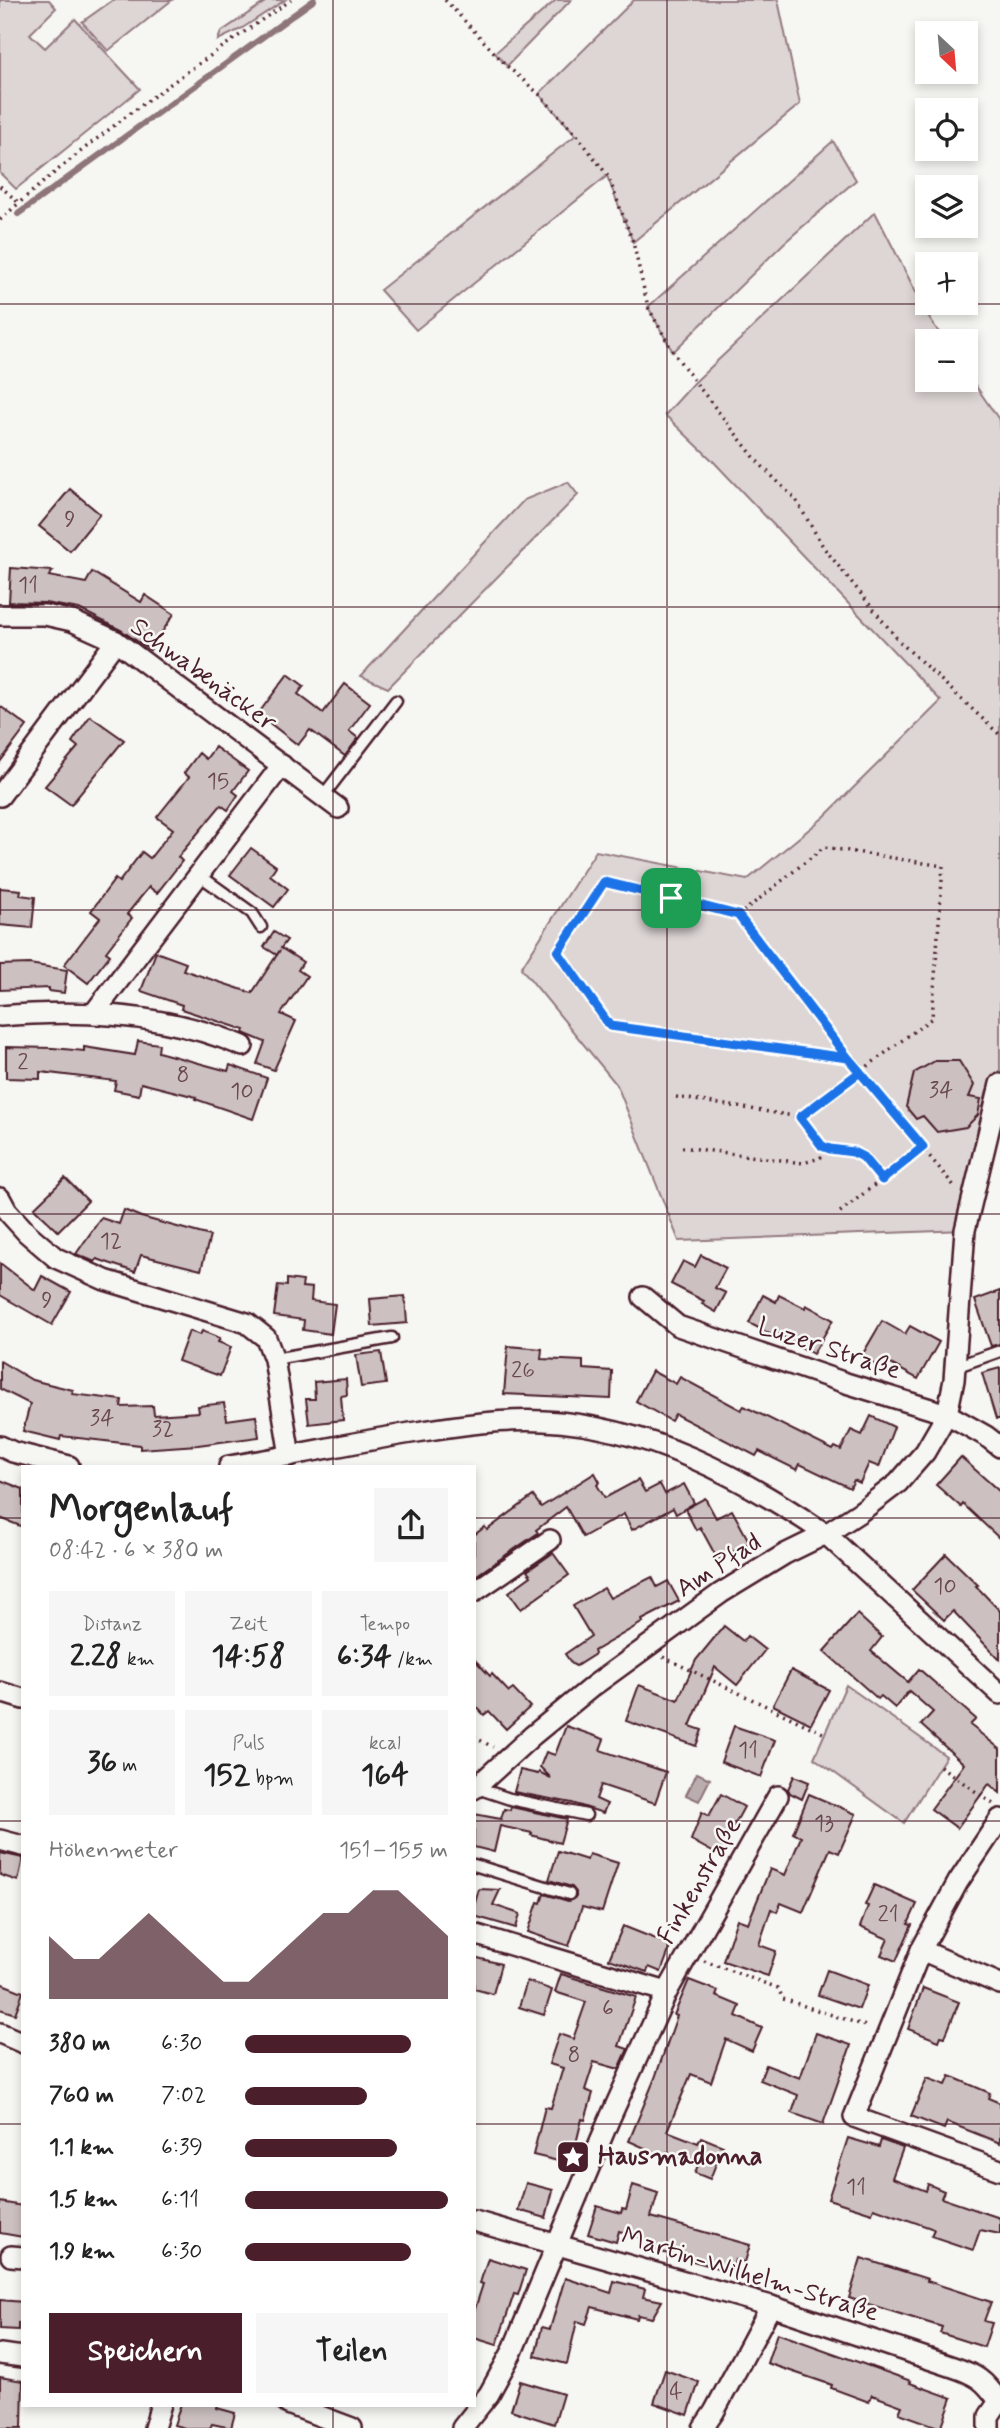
<!DOCTYPE html>
<html lang="de">
<meta charset="utf-8">
<style>
body{margin:0;font-family:Mynerve,sans-serif;background:#f6f6f6;color:#222;height:100vh;display:flex;flex-direction:column;font-size:26px;white-space:nowrap}
*{box-sizing:border-box;margin:0}
p{font-size:23px;color:#767676}
.icon{flex:none;width:38px;height:38px;fill:none;stroke:currentColor;stroke-width:2;stroke-linecap:round;stroke-linejoin:round}
.map{position:relative;flex:1;overflow:hidden}
.panel{position:absolute;left:21px;top:1465px;width:455px;height:942px;display:flex;flex-direction:column;background:#fff;border-radius:0px;box-shadow:0 4px 10px #0003}
.panel>*{flex:none}
.needle{width:46px;rotate:154deg}
.buttons{position:absolute;left:915px;top:21px;display:grid;gap:14px}
.buttons a{display:grid;place-items:center;width:63px;height:63px;border-radius:0px;background:#fff;box-shadow:0 4px 10px #0003;font-size:35px}
.pin{position:absolute;display:grid;place-items:center;width:60px;height:60px;color:#fff;margin:-30px;border-radius:14px;box-shadow:0 4px 10px #0006}
.round{display:grid;place-items:center;flex:none;width:74px;height:74px;border-radius:0px;background:#f6f6f6}
.summary{display:flex;align-items:center;justify-content:space-between;height:119px;padding:0 28px}
h1{font-size:38px;font-weight:700;line-height:52px}
.figures{display:grid;grid-template-columns:repeat(3,1fr);gap:10px;height:119px;padding:7px 28px}
.figures div{display:grid;align-content:center;border-radius:0px;background:#f6f6f6;text-align:center}
.figures b{font-size:30px;font-weight:700}
.figures small{font-size:19px;font-weight:400}
.figures p{font-size:19px}
.chart{height:196px;padding:14px 28px}
.chart p{display:flex;justify-content:space-between}
.chart svg{width:100%;height:126px;margin-top:7px;fill:#4a1f2b;opacity:.7}
.cta{display:flex;gap:14px;margin-top:auto;padding:14px 28px}
.cta a{flex:1;height:80px;border-radius:0px;background:#4a1f2b;color:#fff;font-size:28px;font-weight:700;line-height:80px;text-align:center}
.cta a+a{background:#f6f6f6;color:#222}
ul{padding:0 28px;list-style:none;font-size:23px}
li{display:grid;grid-template-columns:112px 84px 1fr;align-items:center;height:52px}
li i{height:18px;border-radius:9px;background:#4a1f2b}
.map>svg:first-child{display:block}
.green{fill:#ddd6d5;stroke:#947a80;stroke-width:2}
.water{fill:#bbadae;stroke:#8e747a;stroke-width:2}
.lines{fill:none;stroke-linecap:round;stroke-linejoin:round}
.stream{stroke:#8e747a;stroke-width:6}
.building{fill:#ccc1c0;stroke:#4a1f2b;stroke-width:2}
.service-casing{stroke:#4a1f2b;stroke-width:15}
.minor-casing{stroke:#4a1f2b;stroke-width:24}
.path{stroke:#4a1f2b;stroke-width:3.5;stroke-dasharray:2 5;stroke-linecap:butt}
.service{stroke:#f6f6f2;stroke-width:10}
.minor{stroke:#f6f6f2;stroke-width:19}
.route-casing{stroke:#fff;stroke-width:14}
.route{stroke:#1a73e8;stroke-width:9}
.grid{fill:none;stroke:#4a1f2b;stroke-width:2;stroke-opacity:0.55}
.labels{text-anchor:middle;dominant-baseline:central;stroke-width:5;stroke-linejoin:round;paint-order:stroke}
.number-label{font-size:23px;fill:#6a4850}
.street-label{font-size:26px;fill:#4a1f2b;stroke:#f6f6f2}
.poi-label{font-size:26px;font-weight:bold;fill:#4a1f2b;stroke:#f6f6f2;text-anchor:start}
</style>
<div class="map">
<svg width="1000" height="2428" viewBox="0 0 1000 2428">
<rect width="100%" height="100%" fill="#f6f6f2"/>
<filter id="ink" filterUnits="userSpaceOnUse"><feTurbulence type="fractalNoise" baseFrequency=".0143" numOctaves="2"/><feDisplacementMap in="SourceGraphic" scale="14" xChannelSelector="R" yChannelSelector="G"/><feConvolveMatrix kernelMatrix="1 2 1 2 8 2 1 2 1" color-interpolation-filters="sRGB"/></filter>
<g filter="url(#ink)">
<g class="green">
<polygon points="0,0 49,0 56,8 30,34 45,48 75,19 140,89 16,189 0,173"/>
<polygon points="113,0 172,0 108,51 82,22"/>
<polygon points="268,0 285,0 241,29 218,40 221,32"/>
<polygon points="556,0 571,0 507,66 495,53"/>
<polygon points="634,0 778,0 800,104 633,242 607,176 416,330 380,290 576,135 539,94"/>
<polygon points="833,141 856,180 784,243 673,352 648,307"/>
<polygon points="875,212 929,318 945,341 928,341 928,380 966,380 966,372 1000,421 1000,1084 965,1230 679,1241 617,1085 521,968 596,851 747,880 824,817 941,701 712,460 665,415 695,382"/>
<polygon points="568,482 578,495 388,688 361,676 524,500"/>
<polygon points="846,1685 946,1756 904,1823 814,1758"/>
</g>
<polygon class="water" points="697,1773 710,1779 699,1801 686,1795"/>
<g class="lines">
<polyline class="stream" points="18,214 314,0"/>
</g>
<g class="building">
<polygon points="70,489 100,514 70,551 39,526"/>
<polygon points="11,568 53,571 49,576 86,583 92,572 141,602 145,595 174,614 150,650 121,630 79,609 45,603 9,602"/>
<polygon points="288,674 304,686 298,694 323,713 345,684 370,703 349,731 358,738 345,756 310,730 298,745 258,714"/>
<polygon points="0,706 27,726 0,762"/>
<polygon points="90,716 124,740 71,805 45,786 78,747 72,742"/>
<polygon points="215,747 248,771 233,791 238,795 228,810 221,805 178,857 182,861 157,893 149,887 127,914 132,918 106,952 110,955 88,983 64,965 100,918 91,911 115,879 119,882 142,852 150,858 173,829 157,817 189,777 184,773 199,753 206,759"/>
<polygon points="251,848 276,866 270,875 288,889 274,907 230,875"/>
<polygon points="0,888 21,890 20,895 35,897 32,928 0,925"/>
<polygon points="274,932 287,940 281,948 303,962 298,970 307,976 281,1014 296,1021 274,1070 257,1064 265,1042 243,1033 245,1030 181,1009 182,1005 141,991 156,952 186,963 183,970 252,993 280,950 277,955 264,947"/>
<polygon points="29,964 67,970 64,993 49,991 49,988 0,990 0,965"/>
<polygon points="138,1041 159,1044 158,1052 228,1071 230,1065 267,1078 253,1119 195,1099 196,1097 141,1083 139,1095 114,1090 116,1081 40,1072 40,1079 6,1078 6,1047 53,1048 84,1051 84,1047 135,1055"/>
<polygon points="935,1061 959,1061 974,1085 969,1097 981,1099 978,1115 966,1127 937,1132 923,1116 916,1119 906,1107 914,1073"/>
<polygon points="65,1178 88,1201 58,1231 34,1208"/>
<polygon points="124,1210 141,1217 210,1236 201,1270 141,1255 135,1272 97,1259 95,1262 76,1254 101,1218 119,1224"/>
<polygon points="701,1255 726,1268 715,1288 726,1293 716,1312 702,1304 704,1301 671,1284 683,1261 695,1267"/>
<polygon points="0,1263 35,1290 42,1276 71,1292 52,1325 0,1295"/>
<polygon points="287,1279 303,1281 302,1287 312,1288 311,1301 335,1304 331,1334 303,1330 304,1320 274,1316 278,1285 287,1286"/>
<polygon points="1000,1291 1000,1344 991,1346 975,1300"/>
<polygon points="763,1295 776,1302 779,1295 805,1308 806,1305 833,1320 813,1354 776,1333 774,1336 749,1323"/>
<polygon points="405,1296 407,1323 372,1326 370,1299"/>
<polygon points="882,1321 905,1334 910,1326 939,1342 918,1379 889,1363 884,1370 861,1357"/>
<polygon points="189,1331 200,1335 202,1331 220,1338 218,1342 231,1347 220,1376 178,1361"/>
<polygon points="508,1346 542,1349 541,1359 583,1361 583,1369 612,1371 611,1399 504,1394"/>
<polygon points="381,1352 386,1384 361,1387 356,1355"/>
<polygon points="0,1361 32,1380 73,1390 72,1394 122,1400 121,1407 153,1406 154,1415 199,1412 198,1406 224,1403 227,1420 256,1416 259,1437 198,1445 140,1449 140,1445 61,1436 60,1440 23,1431 30,1404 0,1389"/>
<polygon points="1000,1368 1000,1419 996,1419 982,1373"/>
<polygon points="652,1371 676,1384 680,1377 741,1410 744,1406 833,1450 835,1447 841,1450 851,1430 862,1435 871,1416 894,1427 879,1467 869,1463 860,1483 854,1480 850,1488 800,1464 797,1470 759,1451 756,1456 675,1414 671,1421 636,1401"/>
<polygon points="346,1379 347,1395 341,1396 343,1420 309,1424 306,1399 315,1399 314,1382"/>
<polygon points="961,1457 1000,1492 1000,1539 963,1504 961,1507 936,1485"/>
<polygon points="595,1473 600,1482 597,1485 605,1498 638,1480 645,1492 660,1484 665,1494 684,1484 694,1503 676,1514 673,1508 632,1530 624,1514 583,1537 566,1507 536,1530 538,1533 474,1577 474,1535 485,1527 487,1530 533,1496 541,1507"/>
<polygon points="0,1480 23,1489 23,1527 0,1518"/>
<polygon points="705,1498 716,1518 732,1510 750,1543 718,1560 700,1527 696,1530 685,1509"/>
<polygon points="553,1553 569,1575 521,1609 509,1592 531,1576 527,1571"/>
<polygon points="946,1554 978,1585 976,1586 1000,1611 1000,1660 953,1611 944,1620 912,1590"/>
<polygon points="652,1577 657,1587 668,1581 679,1601 642,1620 643,1622 594,1651 595,1654 576,1666 572,1664 565,1654 591,1636 573,1606 604,1588 610,1598"/>
<polygon points="857,1614 882,1637 871,1651 908,1682 919,1669 976,1719 970,1725 1000,1749 1000,1793 989,1784 957,1828 931,1809 964,1764 921,1725 933,1712 909,1691 895,1708 881,1696 878,1699 824,1651"/>
<polygon points="724,1626 743,1641 747,1636 765,1650 737,1685 715,1667 690,1726 702,1730 696,1746 626,1721 639,1685 678,1700 696,1660"/>
<polygon points="474,1659 490,1676 492,1674 509,1692 513,1689 530,1707 506,1729 489,1711 484,1715 474,1704"/>
<polygon points="791,1670 829,1690 811,1724 773,1705"/>
<polygon points="566,1726 604,1739 600,1750 666,1772 655,1803 601,1785 596,1799 607,1804 603,1813 572,1803 514,1792 520,1770 538,1774 539,1772 551,1778 540,1767 546,1752 555,1755"/>
<polygon points="734,1726 775,1740 761,1777 721,1762"/>
<polygon points="794,1776 809,1782 802,1799 790,1793 788,1789"/>
<polygon points="721,1794 744,1807 718,1855 691,1840 702,1812 709,1816"/>
<polygon points="809,1794 856,1814 839,1853 830,1849 803,1912 781,1903 777,1912 771,1909 759,1945 776,1951 768,1976 723,1961 737,1919 748,1923 770,1869 785,1875 801,1837 793,1833"/>
<polygon points="511,1807 567,1819 560,1843 531,1835 532,1833 500,1826 494,1852 474,1847 474,1814 501,1819 504,1809 510,1810"/>
<polygon points="558,1851 587,1860 589,1854 618,1863 602,1912 582,1907 569,1946 528,1932 538,1902 541,1903 544,1894 568,1901 576,1897 576,1892 572,1887 549,1880"/>
<polygon points="0,1853 23,1858 18,1881 0,1875"/>
<polygon points="874,1885 917,1904 908,1924 912,1925 896,1961 881,1955 888,1939 860,1927 868,1906 865,1905"/>
<polygon points="479,1889 500,1890 493,1905 520,1914 516,1928 474,1916 474,1906"/>
<polygon points="623,1926 671,1945 661,1972 649,1967 647,1972 609,1959"/>
<polygon points="474,1957 501,1964 493,1994 474,1989"/>
<polygon points="827,1970 868,1985 859,2009 818,1995"/>
<polygon points="561,1974 636,1997 619,2046 628,2049 619,2069 594,2062 585,2090 593,2093 585,2120 582,2119 571,2164 533,2155 545,2107 551,2108 563,2068 549,2064 559,2034 573,2039 586,2002 555,1992"/>
<polygon points="689,1980 718,1991 716,1996 740,2006 736,2016 762,2028 752,2051 726,2039 711,2082 691,2074 667,2131 698,2143 701,2137 723,2146 710,2179 695,2173 698,2165 667,2152 665,2157 629,2141 655,2078 677,2016 674,2015"/>
<polygon points="527,1981 552,1990 544,2015 519,2007"/>
<polygon points="0,1983 23,1992 15,2014 0,2009"/>
<polygon points="923,1988 959,2002 945,2037 941,2036 939,2041 908,2029"/>
<polygon points="816,2033 851,2045 823,2124 792,2113 798,2095 760,2080 766,2065 800,2078"/>
<polygon points="950,2076 990,2093 988,2098 1000,2103 1000,2143 947,2122 944,2129 911,2116 927,2078 946,2085"/>
<polygon points="848,2138 879,2147 881,2140 903,2148 892,2178 926,2191 928,2184 944,2191 941,2198 1000,2218 1000,2234 980,2230 973,2250 931,2236 934,2229 874,2208 872,2213 828,2199"/>
<polygon points="526,2183 553,2190 546,2218 518,2210"/>
<polygon points="633,2185 658,2193 651,2217 750,2245 745,2262 735,2260 732,2272 647,2248 649,2240 619,2231 616,2242 588,2234 597,2206 621,2213 622,2209 626,2210"/>
<polygon points="0,2202 23,2206 23,2237 0,2233"/>
<polygon points="488,2258 526,2270 518,2295 514,2294 497,2345 474,2338 474,2312 483,2284 480,2283"/>
<polygon points="861,2258 928,2279 927,2281 991,2302 984,2321 992,2323 984,2347 940,2333 942,2327 849,2298"/>
<polygon points="565,2278 611,2293 614,2281 645,2289 643,2297 662,2301 652,2318 638,2315 637,2319 592,2307 586,2324 577,2321 567,2364 535,2356 542,2327 550,2329"/>
<polygon points="0,2300 23,2302 23,2324 18,2323 18,2330 0,2329"/>
<polygon points="777,2333 897,2376 911,2381 910,2383 952,2398 941,2428 899,2413 902,2406 872,2395 869,2402 831,2388 832,2385 767,2363"/>
<polygon points="665,2370 699,2382 688,2415 654,2403"/>
<polygon points="0,2377 23,2381 22,2428 0,2428"/>
<polygon points="520,2381 563,2394 554,2424 511,2410"/>
<polygon points="181,2404 218,2404 217,2408 235,2413 231,2428 212,2424 210,2428 185,2428 174,2425"/>
</g>
<g class="lines">
<g class="service-casing">
<g id="service">
<polyline points="323,796 396,701"/>
<polyline points="199,875 252,913 261,927"/>
<polyline points="274,1359 392,1338"/>
<polyline points="955,1367 1000,1351"/>
<polyline points="477,1788 510,1799 586,1815"/>
<polyline points="474,1865 569,1894"/>
</g>
</g>
<g class="minor-casing">
<g id="minor">
<polyline points="0,615 45,615 72,621 116,641 338,808"/>
<polyline points="0,796 116,641"/>
<polyline points="94,1013 282,765"/>
<path d="M0 1016C81 1009 169 1014 243 1046"/>
<polyline points="0,1198 7,1211 27,1233 56,1258 105,1280 247,1323 266,1338 274,1359 290,1456"/>
<polyline points="643,1297 678,1326 846,1383 947,1414 986,1436 1000,1447"/>
<polyline points="0,1446 13,1452 69,1466"/>
<path d="M229 1466C292 1456 355 1442 417 1432 459 1425 502 1419 544 1421 647 1426 742 1477 826 1534L1000 1694"/>
<polyline points="474,1592 550,1540"/>
<polyline points="0,1692 23,1699"/>
<polyline points="474,1789 532,1736 593,1686 721,1593 785,1554 826,1534 860,1512 898,1483 925,1452 947,1414 954,1380 965,1230 1000,1084"/>
<polyline points="1000,1819 958,1882 921,1950 854,2117 1000,2170"/>
<polyline points="0,1840 23,1846"/>
<polyline points="474,1934 667,1992"/>
<polyline points="921,1950 1000,1984"/>
<polyline points="0,2033 23,2043"/>
<path d="M474 2221 771 2306 953 2367C977 2375 984 2380 999 2401"/>
<polyline points="11,2256 23,2257"/>
<polyline points="0,2354 23,2357"/>
<polyline points="288,2404 352,2428"/>
<polyline points="154,2428 161,2404"/>
<polyline points="462,2428 489,2394 512,2352 609,2120 667,1992 778,1796"/>
<polyline points="703,2428 714,2412 771,2306"/>
<polyline points="989,2428 989,2416 1000,2400"/>
</g>
</g>
<g class="path">
<polyline points="445,0 507,66 539,94 577,135 608,176 633,242 648,307 673,352 695,382 758,462 796,500 824,548 899,641 1000,735"/>
<polyline points="0,186 19,203"/>
<path d="M0 220C90 138 190 69 291 0"/>
<polyline points="848,1058 739,915 604,882 558,952 610,1026 848,1058 955,1187"/>
<polyline points="676,1097 800,1117 932,1018 943,866 824,847 739,915"/>
<polyline points="800,1117 822,1146 830,1149 853,1152 863,1157 882,1180"/>
<polyline points="682,1147 803,1163 820,1158 830,1149"/>
<polyline points="840,1212 923,1147"/>
<polyline points="663,1657 825,1734"/>
<polyline points="474,1737 493,1747"/>
<polyline points="940,1766 993,1804"/>
<polyline points="704,1961 778,1988 783,1999 869,2027"/>
</g>
<use href="#service" class="service"/>
<use href="#minor" class="minor"/>
</g>
</g>
<g class="lines" filter="url(#ink)">
<g class="route-casing">
<polyline id="route" points="671,898 604,882 558,952 610,1026 848,1058 923,1147 882,1180 863,1157 853,1152 830,1149 822,1146 800,1117 860,1072 848,1058 738,915 671,898"/>
</g>
<use href="#route" class="route"/>
</g>
<path class="grid" d="M333 0V1466M667 0V2428M0 304H1000M0 607H1000M0 910H1000M0 1214H1000M0 1518H23M474 1518H1000M0 1821H23M474 1821H1000M0 2124H23M474 2124H1000M333 2404V2428"/>
<defs>
<g id="sight-square" transform="scale(1.75)"><rect x="-9" y="-9" width="18" height="18" rx="4" fill="#4a1f2b" stroke="#f6f6f2"/><path d="M0-6L1.8-2.2L6-1.7L2.9 1.2L3.7 5.4L0 3.3L-3.7 5.4L-2.9 1.2L-6-1.7L-1.8-2.2Z" fill="#fff"/></g>
</defs>
<g fill-rule="evenodd">
<use href="#sight-square" x="573" y="2157"/>
</g>
<g class="labels">
<g class="number-label">
<text x="70" y="520">9</text>
<text x="28" y="586">11</text>
<text x="218" y="782">15</text>
<text x="23" y="1063">2</text>
<text x="183" y="1076">8</text>
<text x="941" y="1091">34</text>
<text x="242" y="1092">10</text>
<text x="111" y="1242">12</text>
<text x="47" y="1301">9</text>
<text x="523" y="1371">26</text>
<text x="102" y="1419">34</text>
<text x="163" y="1430">32</text>
<text x="945" y="1587">10</text>
<text x="748" y="1751">11</text>
<text x="824" y="1824">13</text>
<text x="888" y="1915">21</text>
<text x="608" y="2009">6</text>
<text x="574" y="2056">8</text>
<text x="856" y="2188">11</text>
<text x="676" y="2392">4</text>
</g>
<g class="street-label">
<text transform="translate(203 675) rotate(36)">Schwabenäcker</text>
<text transform="translate(829 1349) rotate(18)">Luzer Straße</text>
<text transform="translate(719 1566) rotate(-33)">Am Pfad</text>
<text transform="translate(700 1881) rotate(-60)">Finkenstraße</text>
<text transform="translate(750 2275) rotate(17)">Martin-Wilhelm-Straße</text>
</g>
<g class="poi-label">
<text x="598" y="2157">Hausmadonna</text>
</g>
</g>
</svg>
<div class="buttons">
<a><svg class="needle" viewBox="-14 -14 28 28"><path d="M0-13l5 13h-10z" fill="#e53935"/><path d="M0 13l5-13h-10z" fill="#767676"/></svg></a>
<a><svg class="icon" aria-label="locate" viewBox="0 0 24 24"><circle cx="12" cy="12" r="6"/><path d="M12 2v4M12 18v4M2 12h4M18 12h4"/></svg></a>
<a><svg class="icon" aria-label="layers" viewBox="0 0 24 24"><path d="M12 4l9 5-9 5-9-5zM3 14l9 5 9-5"/></svg></a>
<a>+</a>
<a>−</a>
</div>
<div class="pin" style="left:671px;top:898px;background:#1e9e55"><svg class="icon" aria-label="arrive" viewBox="0 0 24 24"><path d="M6 21V4h12l-3 4 3 4H6"/></svg></div>
<section class="panel">
<div class="summary"><div><h1>Morgenlauf</h1><p>08:42 · 6 × 380 m</p></div><a class="round"><svg class="icon" aria-label="share" viewBox="0 0 24 24"><path d="M12 15V3M7 8l5-5 5 5M5 13v7h14v-7"/></svg></a></div>
<div class="figures">
<div><p>Distanz</p><b>2.28<small> km</small></b></div>
<div><p>Zeit</p><b>14:58</b></div>
<div><p>Tempo</p><b>6:34<small> /km</small></b></div>
</div>
<div class="figures">
<div><b>36<small> m</small></b></div>
<div><p>Puls</p><b>152<small> bpm</small></b></div>
<div><p>kcal</p><b>164</b></div>
</div>
<div class="chart"><p><span>Höhenmeter</span>151–155 m</p>
<svg viewBox="0 0 160 44" preserveAspectRatio="none"><path d="M0 44V22L10 30L20 30L30 22L40 14L50 22L60 30L70 38L80 38L90 30L100 22L110 14L120 14L130 6L140 6L150 14L160 22V44z"/></svg>
</div>
<ul>
<li><b>380 m</b>6:30<i style="width:82%"></i></li>
<li><b>760 m</b>7:02<i style="width:60%"></i></li>
<li><b>1.1 km</b>6:39<i style="width:75%"></i></li>
<li><b>1.5 km</b>6:11<i style="width:100%"></i></li>
<li><b>1.9 km</b>6:30<i style="width:82%"></i></li>
</ul>
<div class="cta"><a>Speichern</a><a>Teilen</a></div>
</section>
</div>
